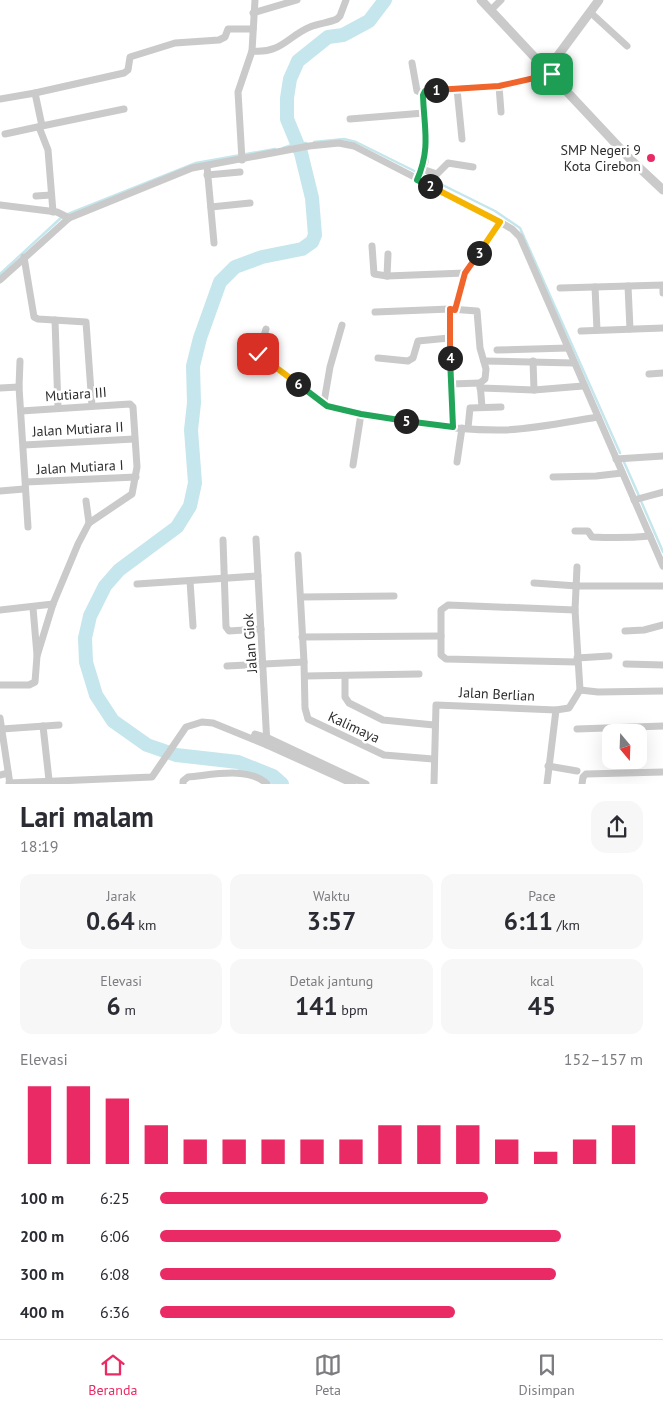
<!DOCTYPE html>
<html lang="id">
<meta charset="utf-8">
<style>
body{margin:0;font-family:"PT Sans",sans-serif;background:#f7f7f7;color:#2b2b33;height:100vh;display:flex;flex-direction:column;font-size:19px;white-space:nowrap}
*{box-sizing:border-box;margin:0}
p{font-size:16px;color:#7c7c81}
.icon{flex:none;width:28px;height:28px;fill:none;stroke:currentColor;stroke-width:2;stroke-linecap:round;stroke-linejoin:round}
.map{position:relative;height:784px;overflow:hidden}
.drawer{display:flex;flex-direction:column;background:#fff;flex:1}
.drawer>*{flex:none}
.needle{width:32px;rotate:161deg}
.fabs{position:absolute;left:602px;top:724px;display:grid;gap:10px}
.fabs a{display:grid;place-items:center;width:45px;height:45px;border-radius:10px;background:#fff;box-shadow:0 5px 20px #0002;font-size:25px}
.pin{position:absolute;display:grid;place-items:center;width:42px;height:42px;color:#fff;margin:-21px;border-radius:10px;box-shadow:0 2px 8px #0006}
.km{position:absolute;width:25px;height:25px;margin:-12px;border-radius:50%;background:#222;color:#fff;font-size:14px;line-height:25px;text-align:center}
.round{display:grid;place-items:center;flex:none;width:52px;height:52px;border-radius:15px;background:#f7f7f7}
.summary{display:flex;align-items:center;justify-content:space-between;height:85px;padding:0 20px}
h1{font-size:28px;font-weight:600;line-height:38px}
.stats{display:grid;grid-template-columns:repeat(3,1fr);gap:8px;height:85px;padding:5px 20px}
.stats div{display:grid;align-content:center;border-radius:12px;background:#f7f7f7;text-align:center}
.stats b{font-size:25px;font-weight:600}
.stats small{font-size:14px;font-weight:400}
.stats p{font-size:14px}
.chart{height:140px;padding:10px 20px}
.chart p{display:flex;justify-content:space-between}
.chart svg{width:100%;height:90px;margin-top:5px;stroke:#e92a64;stroke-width:6}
ul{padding:0 20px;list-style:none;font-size:16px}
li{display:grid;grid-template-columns:80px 60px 1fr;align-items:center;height:38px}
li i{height:12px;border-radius:6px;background:#e92a64}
.dock{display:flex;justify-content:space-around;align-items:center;height:70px;border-top:1px solid #e1e1e2;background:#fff;font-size:14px;color:#7c7c81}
.dock a{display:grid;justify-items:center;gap:2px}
.dock .current{color:#e92a64}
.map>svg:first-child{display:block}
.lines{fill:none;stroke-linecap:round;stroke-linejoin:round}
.stream{stroke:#c5e6ec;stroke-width:2.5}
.river{stroke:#c5e6ec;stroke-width:14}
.minor{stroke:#cacaca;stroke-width:7}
.tertiary{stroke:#cacaca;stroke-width:9}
.split-1-casing{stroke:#fff;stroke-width:10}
.split-2-casing{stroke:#fff;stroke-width:10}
.split-3-casing{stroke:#fff;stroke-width:10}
.split-4-casing{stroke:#fff;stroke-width:10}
.split-5-casing{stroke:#fff;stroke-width:10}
.split-6-casing{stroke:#fff;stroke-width:10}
.split-7-casing{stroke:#fff;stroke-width:10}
.split-1{stroke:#f0652b;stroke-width:6}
.split-2{stroke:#22a559;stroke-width:6}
.split-3{stroke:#f5b400;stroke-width:6}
.split-4{stroke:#f0652b;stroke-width:6}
.split-5{stroke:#22a559;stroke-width:6}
.split-6{stroke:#22a559;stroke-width:6}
.split-7{stroke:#f5b400;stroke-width:6}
.poi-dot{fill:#e92a64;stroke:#fff;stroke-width:2}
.labels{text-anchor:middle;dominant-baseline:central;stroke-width:5;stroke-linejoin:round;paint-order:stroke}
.poi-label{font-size:14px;fill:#2d2d2d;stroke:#fff;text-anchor:end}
.street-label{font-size:14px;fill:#2d2d2d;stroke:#fff}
</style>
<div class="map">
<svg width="663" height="784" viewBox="0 0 663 784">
<rect width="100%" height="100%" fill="#fff"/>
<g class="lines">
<g class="stream">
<polyline points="314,142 344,139 356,142 495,211 520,228 620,453"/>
<polyline points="283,148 298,143 306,143"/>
<polyline points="68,214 196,163 275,149"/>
<polyline points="0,274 63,216"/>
<polyline points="624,462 639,496"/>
<polyline points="641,501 663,552"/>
</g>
<polyline class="river" points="282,784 273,776 238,762 176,755 147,745 113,721 96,695 86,662 85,638 90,616 105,586 119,570 177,527 190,506 195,483 191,430 194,403 193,366 200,338 220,282 235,267 262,257 302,249 312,242 315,235 312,198 301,153 287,119 287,98 290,79 298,61 328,37 343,35 369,21 385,0"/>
<g class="minor">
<polyline points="491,10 501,0"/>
<polyline points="590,12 627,46"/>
<polyline points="253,13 297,0"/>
<path d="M252 51C281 54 288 36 310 27 319 23 329 23 337 19L340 16 346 0"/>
<polyline points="412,63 417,91 423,93"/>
<polyline points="499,86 501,112"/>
<polyline points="457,89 462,139"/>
<polyline points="35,93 124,73 128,70 130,57 175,43 219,40 225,37 228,29 253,29"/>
<polyline points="0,99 35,93 42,126 124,109"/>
<polyline points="350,119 424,113"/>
<polyline points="39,127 48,150 53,212"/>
<polyline points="5,134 42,126"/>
<polyline points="242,160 238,92 252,51 255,0"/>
<polyline points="207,166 214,243"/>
<polyline points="422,169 437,174 448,163 473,167"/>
<polyline points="207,175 240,172"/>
<polyline points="417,180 425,162 426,147 423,95 425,91 499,86 552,74"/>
<polyline points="36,196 51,195"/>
<polyline points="0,205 57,212 69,218"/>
<polyline points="211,207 250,203"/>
<polyline points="372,246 374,274 387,276 465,273"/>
<polyline points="24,257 34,317 38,319 86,322 92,406"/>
<polyline points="387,276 388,254"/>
<polyline points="0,280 69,218 192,168 309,146 339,143 354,146 490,216 512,229 520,237 663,566"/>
<polyline points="628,286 630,329"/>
<polyline points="595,287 597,330"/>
<polyline points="560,288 663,285 663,293"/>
<polyline points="450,309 449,338 451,384 480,383 482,407"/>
<polyline points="455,310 465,273 500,221"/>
<polyline points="375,312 450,309 477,311 480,348 486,369 485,379 480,383"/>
<polyline points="55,320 58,408"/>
<path d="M342 325 330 367 324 402 327 406C378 419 451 431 504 430 535 429 567 422 598 417"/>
<polyline points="266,329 258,356 324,402"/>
<polyline points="581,331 663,328"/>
<polyline points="497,350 568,348"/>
<polyline points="378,358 408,361 413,358 418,341 449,338"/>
<polyline points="20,361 19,387 28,527"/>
<polyline points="484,361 574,363"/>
<polyline points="533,361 534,390"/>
<polyline points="649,374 663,373"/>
<polyline points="451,384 453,427"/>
<polyline points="0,388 19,387"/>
<polyline points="480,388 534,390 583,386"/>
<polyline points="468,428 470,408 501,407"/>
<polyline points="24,445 134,439"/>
<polyline points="616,459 663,456"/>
<polyline points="457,462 462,428"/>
<polyline points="353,465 361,414"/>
<polyline points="553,477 596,476 622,473"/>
<polyline points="26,482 136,477"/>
<polyline points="0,491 24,489"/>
<polyline points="634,500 663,492"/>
<polyline points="86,501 89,523"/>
<path d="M575 531H588L592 537C612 538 630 538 650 536"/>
<polyline points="256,539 267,745"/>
<polyline points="223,540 226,627 229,631 261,629"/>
<polyline points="298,555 304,662"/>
<polyline points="190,581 193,626"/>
<polyline points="534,583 577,586 663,586"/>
<polyline points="137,584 258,576"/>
<polyline points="301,597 394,596"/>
<polyline points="33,608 37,655"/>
<polyline points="0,610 53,604"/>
<polyline points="575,610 448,605 441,610 441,655 446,659 577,662"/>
<polyline points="625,631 644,630 663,625"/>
<polyline points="302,637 441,636"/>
<polyline points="577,658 609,656"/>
<polyline points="626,664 663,665"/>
<polyline points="227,666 304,662 305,708 308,719 384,755 433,759"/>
<polyline points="305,676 419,674"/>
<polyline points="345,676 345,697 349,703 383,720 434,725"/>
<polyline points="0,685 29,685 35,682 37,656 53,604 78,544 89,523 132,494 137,467 133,407 130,404 21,411"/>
<polyline points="580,690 598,692 663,691"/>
<polyline points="0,718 10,784"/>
<polyline points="43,726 49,780"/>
<polyline points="2,729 59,725"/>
<polyline points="577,729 663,726"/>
<polyline points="253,739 255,734 268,738 366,784"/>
<polyline points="548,766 577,771"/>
<polyline points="0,775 8,773"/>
<polyline points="9,783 152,777 186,727 202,722 213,723 267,745 353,784"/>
<path d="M183 784V781L188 777C212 775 248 766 267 784"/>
<polyline points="434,784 436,705 556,710 569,708 580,690 575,610 577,567"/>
<polyline points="547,784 556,710"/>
<polyline points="582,784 583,777 586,774 663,772"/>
</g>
<g class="tertiary">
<polyline points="481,0 631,160 663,190"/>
<polyline points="548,69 599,0"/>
</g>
</g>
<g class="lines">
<g class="split-1-casing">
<polyline id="split-1" points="436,90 499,86 552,74"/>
</g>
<g class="split-2-casing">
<path id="split-2" d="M430 186 417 180C431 148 424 128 423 95L425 91 436 90"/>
</g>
<g class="split-3-casing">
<polyline id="split-3" points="430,186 500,222 479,253"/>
</g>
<g class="split-4-casing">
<polyline id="split-4" points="450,358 450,309 455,310 465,273 479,253"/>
</g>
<g class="split-5-casing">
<polyline id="split-5" points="406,421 453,427 450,358"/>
</g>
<g class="split-6-casing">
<polyline id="split-6" points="298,384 327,406 361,414 406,421"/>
</g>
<g class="split-7-casing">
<polyline id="split-7" points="258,354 298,384"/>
</g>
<use href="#split-1" class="split-1"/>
<use href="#split-2" class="split-2"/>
<use href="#split-3" class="split-3"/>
<use href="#split-4" class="split-4"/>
<use href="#split-5" class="split-5"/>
<use href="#split-6" class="split-6"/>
<use href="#split-7" class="split-7"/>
</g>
<circle class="poi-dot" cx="651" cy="158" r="5"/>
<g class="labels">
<g class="poi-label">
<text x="641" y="150">SMP Negeri 9<tspan x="641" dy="16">Kota Cirebon</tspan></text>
</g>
<g class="street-label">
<text transform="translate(76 394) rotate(-4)">Mutiara III</text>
<text transform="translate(78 429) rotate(-3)">Jalan Mutiara II</text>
<text transform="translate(80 467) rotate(-3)">Jalan Mutiara I</text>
<text transform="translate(250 643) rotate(-94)">Jalan Giok</text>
<text transform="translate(497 694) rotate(3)">Jalan Berlian</text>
<text transform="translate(354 727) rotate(25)">Kalimaya</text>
</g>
</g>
</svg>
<div class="fabs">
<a><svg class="needle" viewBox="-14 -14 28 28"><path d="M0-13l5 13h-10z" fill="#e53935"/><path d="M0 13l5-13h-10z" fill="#7c7c81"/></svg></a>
</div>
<div class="pin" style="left:552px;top:74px;background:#1e9e55"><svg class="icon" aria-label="arrive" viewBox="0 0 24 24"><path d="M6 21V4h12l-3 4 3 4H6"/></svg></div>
<div class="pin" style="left:258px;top:354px;background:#d93025"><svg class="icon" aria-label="check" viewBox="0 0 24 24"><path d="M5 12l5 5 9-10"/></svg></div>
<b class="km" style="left:436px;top:90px">1</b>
<b class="km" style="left:430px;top:186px">2</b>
<b class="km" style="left:479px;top:253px">3</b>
<b class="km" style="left:450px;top:358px">4</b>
<b class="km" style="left:406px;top:421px">5</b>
<b class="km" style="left:298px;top:384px">6</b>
</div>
<section class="drawer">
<div class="summary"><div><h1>Lari malam</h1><p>18:19</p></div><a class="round"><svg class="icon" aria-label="share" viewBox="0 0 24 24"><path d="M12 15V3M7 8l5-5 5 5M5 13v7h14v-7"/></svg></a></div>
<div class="stats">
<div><p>Jarak</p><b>0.64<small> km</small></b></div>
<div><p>Waktu</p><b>3:57</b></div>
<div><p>Pace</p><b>6:11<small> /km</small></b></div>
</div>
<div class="stats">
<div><p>Elevasi</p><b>6<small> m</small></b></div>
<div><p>Detak jantung</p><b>141<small> bpm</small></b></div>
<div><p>kcal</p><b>45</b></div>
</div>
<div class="chart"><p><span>Elevasi</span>152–157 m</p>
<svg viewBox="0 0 160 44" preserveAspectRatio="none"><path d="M5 44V6M15 44V6M25 44V12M35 44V25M45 44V32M55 44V32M65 44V32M75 44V32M85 44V32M95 44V25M105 44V25M115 44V25M125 44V32M135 44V38M145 44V32M155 44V25"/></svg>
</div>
<ul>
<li><b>100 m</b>6:25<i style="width:68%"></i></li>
<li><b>200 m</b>6:06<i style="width:83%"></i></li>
<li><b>300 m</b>6:08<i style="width:82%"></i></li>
<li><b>400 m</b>6:36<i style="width:61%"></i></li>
</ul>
</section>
<nav class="dock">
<a class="current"><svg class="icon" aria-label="home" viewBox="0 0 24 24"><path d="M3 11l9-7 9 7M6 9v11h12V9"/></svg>Beranda</a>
<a><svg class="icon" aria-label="map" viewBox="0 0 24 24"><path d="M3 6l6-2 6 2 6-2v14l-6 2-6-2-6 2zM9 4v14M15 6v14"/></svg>Peta</a>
<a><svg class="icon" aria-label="saved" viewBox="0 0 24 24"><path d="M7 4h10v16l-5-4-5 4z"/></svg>Disimpan</a>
</nav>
